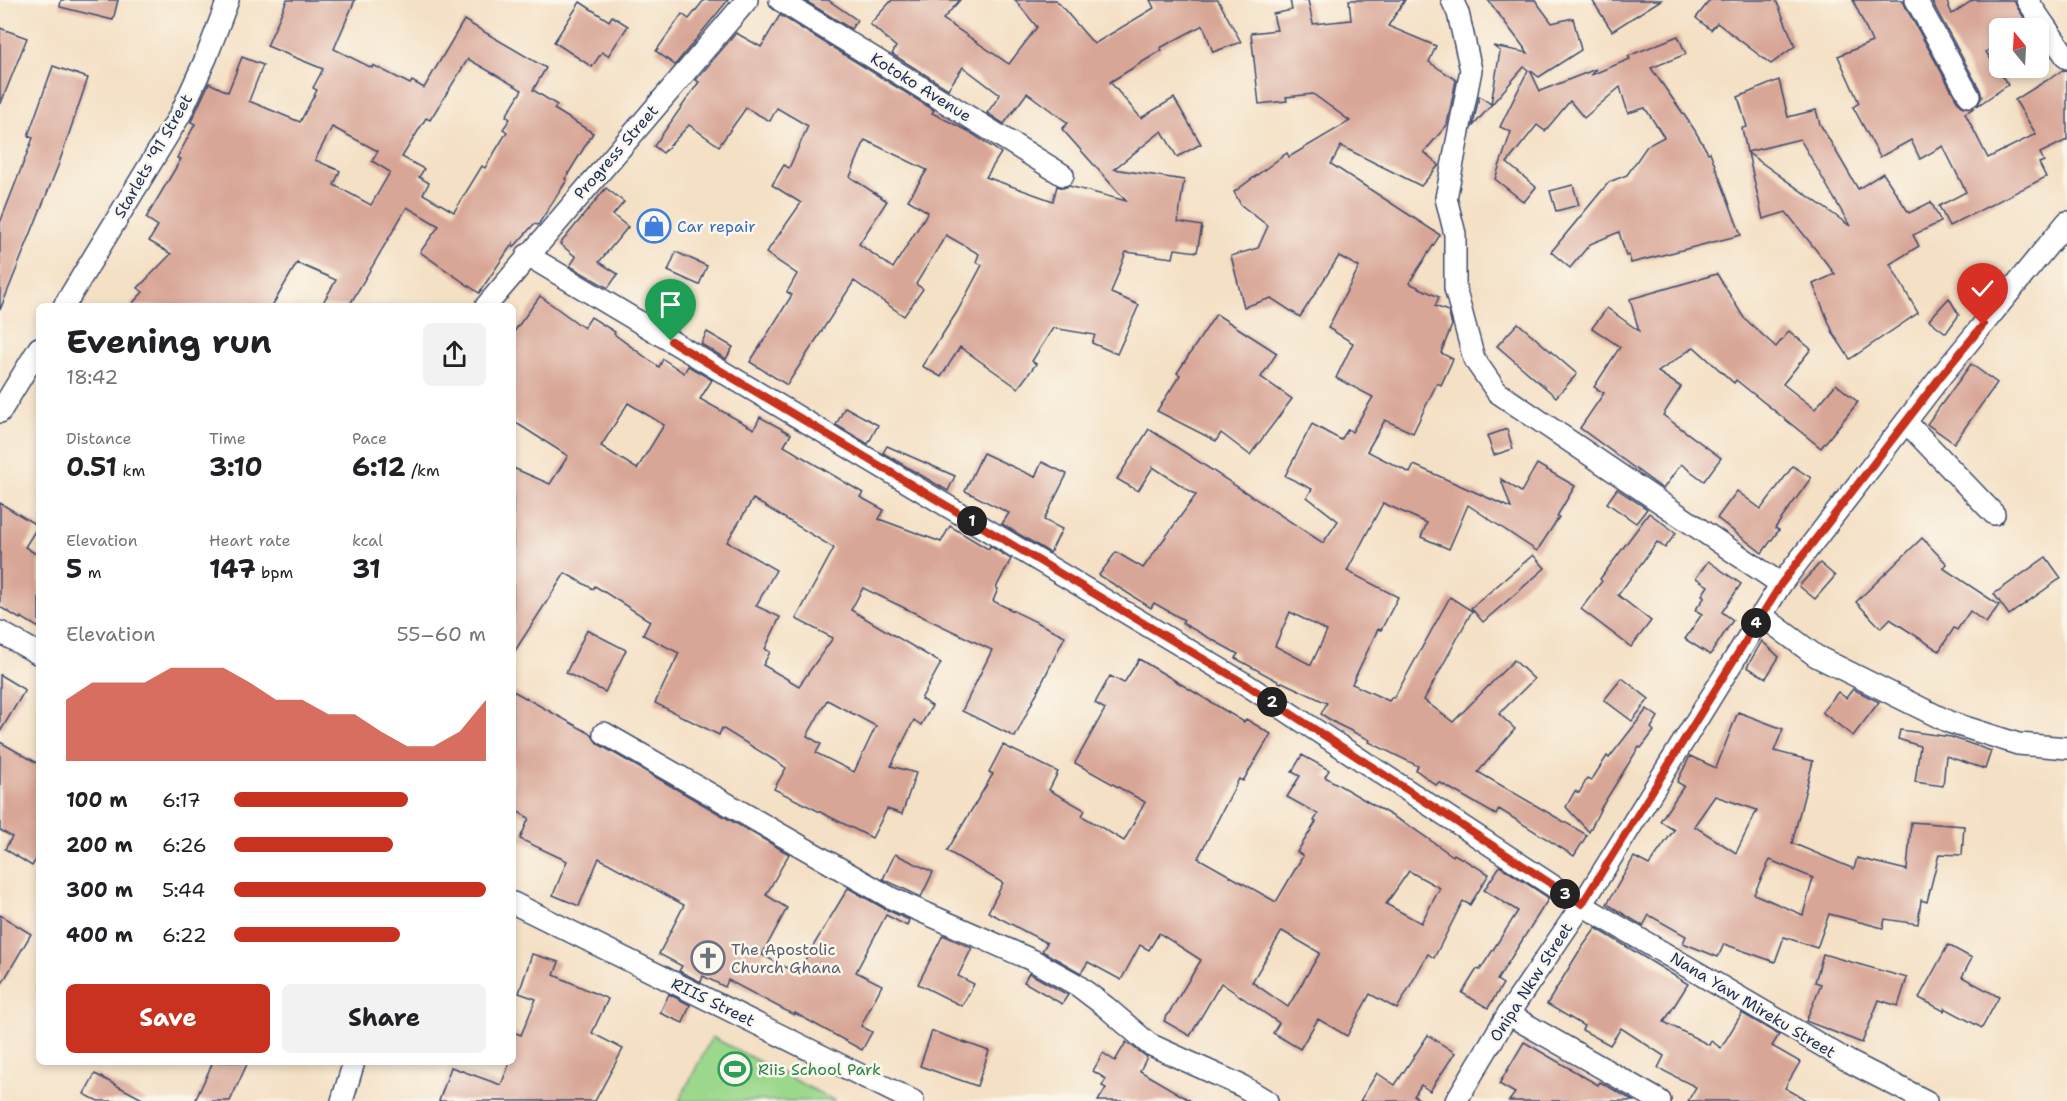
<!DOCTYPE html>
<meta charset="utf-8">
<style>
body{margin:0;font-family:"Shantell Sans",sans-serif;background:#f2f2f2;color:#202124;height:100vh;display:flex;flex-direction:column;font-size:22px;white-space:nowrap}
*{box-sizing:border-box;margin:0}
p{font-size:20px;color:#757577}
.icon{flex:none;width:33px;height:33px;fill:none;stroke:currentColor;stroke-width:2;stroke-linecap:round;stroke-linejoin:round}
.map{position:relative;flex:1;overflow:hidden}
.side{position:absolute;left:36px;top:303px;width:480px;height:762px;display:flex;flex-direction:column;background:#fff;border-radius:9px;box-shadow:0 3px 9px #0003}
.side>*{flex:none}
.needle{width:39px;rotate:342deg}
.fabs{position:absolute;left:1989px;top:18px;display:grid;gap:12px}
.fabs a{display:grid;place-items:center;width:60px;height:60px;border-radius:9px;background:#fff;box-shadow:0 3px 9px #0003;font-size:30px}
.pin{position:absolute;display:grid;place-items:center;width:51px;height:51px;color:#fff;margin:-62px -26px;border-radius:50% 50% 50% 0;rotate:-45deg;box-shadow:0 0 6px #0007}
.pin .icon{rotate:45deg}
.km{position:absolute;width:30px;height:30px;margin:-15px;border-radius:50%;background:#222;color:#fff;font-size:16px;line-height:30px;text-align:center}
.round{display:grid;place-items:center;flex:none;width:63px;height:63px;border-radius:9px;background:#f2f2f2}
.overview{display:flex;align-items:center;justify-content:space-between;height:102px;padding:0 30px}
h1{font-size:33px;font-weight:700;line-height:45px}
.figures{display:grid;grid-template-columns:repeat(3,1fr);gap:9px;height:102px;padding:6px 30px}
.figures div{display:grid;align-content:center}
.figures b{font-size:26px;font-weight:700}
.figures small{font-size:16px;font-weight:400}
.figures p{font-size:16px}
.chart{height:168px;padding:12px 30px}
.chart p{display:flex;justify-content:space-between}
.chart svg{width:100%;height:108px;margin-top:6px;fill:#c8321e;opacity:.7}
.primary-button{display:flex;gap:12px;margin-top:auto;padding:12px 30px}
.primary-button a{flex:1;height:69px;border-radius:9px;background:#c8321e;color:#fff;font-size:24px;font-weight:700;line-height:69px;text-align:center}
.primary-button a+a{background:#f2f2f2;color:#202124}
ul{padding:0 30px;list-style:none;font-size:20px}
li{display:grid;grid-template-columns:96px 72px 1fr;align-items:center;height:45px}
li i{height:15px;border-radius:8px;background:#c8321e}
.map>svg:first-child{display:block}
.green{fill:#9cd88c;stroke:#5c8475;stroke-width:1.5}
.building{fill:#d8a696;fill-rule:evenodd}
.lines{fill:none;stroke-linecap:round;stroke-linejoin:round}
.minor-casing{stroke:#3c4a6d;stroke-width:24}
.minor{stroke:#fff;stroke-width:21}
.route-casing{stroke:#fff;stroke-width:12}
.route{stroke:#c8321e;stroke-width:8}
.labels{text-anchor:middle;dominant-baseline:central;stroke-width:5;stroke-linejoin:round;paint-order:stroke}
.street-label{font-size:16px;fill:#1b2f5e;stroke:#fbf7ec}
.shop-label{font-size:16px;fill:#366cbe;stroke:#fbf7ec;text-anchor:start}
.worship-label{font-size:16px;fill:#5b616d;stroke:#fbf7ec;text-anchor:start}
.leisure-label{font-size:16px;fill:#27864d;stroke:#fbf7ec;text-anchor:start}
</style>
<div class="map">
<svg width="2067" height="1101" viewBox="0 0 2067 1101">
<rect width="100%" height="100%" fill="#fbf7ec"/>
<filter id="ink" filterUnits="userSpaceOnUse"><feTurbulence type="fractalNoise" baseFrequency=".0167" numOctaves="2"/><feDisplacementMap in="SourceGraphic" scale="12" xChannelSelector="R" yChannelSelector="G"/><feConvolveMatrix kernelMatrix="1 2 1 2 8 2 1 2 1" color-interpolation-filters="sRGB"/></filter>
<filter id="wash" filterUnits="userSpaceOnUse"><feTurbulence type="fractalNoise" baseFrequency=".008" numOctaves="4" result="noise"/><feDisplacementMap in="SourceGraphic" scale="24" xChannelSelector="R" yChannelSelector="G"/><feGaussianBlur stdDeviation="1.35" result="paint"/><feColorMatrix in="noise" values="0 0 0 0 0 0 0 0 0 0 0 0 0 0 0 0 0 1.4 0 .05"/><feComposite in="paint" operator="in"/></filter>
<g filter="url(#wash)">
<rect width="100%" height="100%" fill="#f4e0c4"/>
<polygon class="green" points="712,1037 835,1101 679,1101"/>
<g id="blocks">
<g class="building">
<polygon points="61,0 118,0 113,20 60,7"/>
<path d="M287 0H355L334 49 372 68 373 65 410 84 412 81 424 88 464 20 546 68 533 90 557 105 554 109 593 133 565 179 567 180 538 225 534 224 513 248V243L479 293 420 252 439 226 407 207 349 306H321L336 280 297 263 272 306H130L143 292 138 288 171 254 149 241 158 226 146 218 181 159 177 158 195 124 191 122 209 83 228 92 242 57 263 65 249 101 300 122 317 90 313 88 323 69 267 46ZM468 59 522 90 506 116 510 119 503 129 507 132 485 168 482 166 454 212 423 194 429 183 419 177 424 169 402 157 426 118 430 120ZM332 127 378 151 372 161 390 172 371 205 334 185 340 171 315 160Z"/>
<polygon points="704,0 728,0 675,65 656,51 682,14 689,19"/>
<polygon points="804,0 828,0 857,20 851,29"/>
<path d="M892 0H960L943 19 1009 64 1037 27 1015 0H1056L1094 44 1154 8 1150 0H1218L1241 42 1213 52 1203 25 1160 48 1162 50 1110 82 1141 118 1174 98 1201 144 1177 157 1162 131 1114 169 1184 180 1178 222 1202 226 1197 252 1175 249 1173 258 1126 252 1111 293 1139 305 1117 354 1092 343 1095 335 1053 328 1032 361 1036 364 1018 388 960 347 941 377 922 366 957 312 982 265 976 262 979 254 946 235 916 284 923 289 904 316 854 281 787 385 750 362 792 295 787 292 797 274 766 253 801 203 772 185 784 165 789 168 808 126 777 108 770 121 746 108 719 146 689 125 663 153 654 146 699 82 696 80 736 33 761 47 780 15 934 110 932 113 968 131 1001 153 986 177 1053 201 1057 186 1063 188 1069 186 1126 201 1062 129 1068 123 1027 93 1004 124 987 113 1000 95 963 67 948 89 892 54 896 47 870 24ZM865 140 927 170 908 200 928 212 893 268 859 244 887 201 850 177Z"/>
<path d="M1290 0H1308L1313 24 1351 20 1349 0H1405L1388 26 1436 46 1429 62 1456 80 1447 125 1424 152 1439 165 1421 186 1341 146 1331 164 1440 235 1409 283 1439 297 1435 306 1448 311 1452 325 1441 353 1453 359 1441 385 1437 383 1413 433 1385 420 1367 451 1410 473 1414 465 1511 508 1501 479 1521 492 1537 464 1575 486 1557 516 1559 517 1537 551 1468 505 1449 549 1421 537 1427 523 1383 503 1347 571 1398 597 1381 630 1378 629 1352 684 1389 701 1392 697 1394 698 1450 597 1472 611 1424 700 1453 722 1514 660 1534 679 1499 714 1515 729 1478 772 1587 835 1574 856 1499 809 1496 815 1439 782 1436 785 1416 770 1418 766 1369 742 1370 740 1337 724 1321 714 1327 703 1282 682 1281 683 1235 658 1238 654 1182 623 1184 620 1154 603 1151 608 1099 575 1116 552 1143 568 1196 495 1153 467 1138 491 1117 479 1149 429 1323 543 1338 521 1307 497 1312 489 1285 476 1312 424 1341 440 1348 429 1352 432 1373 397 1336 378 1353 343 1328 328 1359 267 1339 256 1300 317 1271 298 1244 307 1231 256 1258 248 1268 226 1241 205 1234 192 1287 153 1289 157 1350 121 1313 94 1286 97 1287 101 1259 104 1251 33 1277 30 1273 14 1292 10ZM1290 612 1327 631 1311 665 1275 646Z"/>
<polygon points="1488,0 1535,0 1552,23 1573,18 1581,50 1539,77 1530,70 1540,91 1596,69 1591,75 1630,59 1628,56 1678,36 1686,54 1651,68 1694,129 1708,153 1710,152 1741,235 1631,263 1629,255 1626,256 1619,232 1590,244 1570,268 1551,252 1609,182 1627,175 1647,146 1664,137 1645,108 1628,113 1620,87 1584,118 1570,101 1545,131 1537,125 1507,163 1536,187 1524,202 1495,179 1511,132 1500,127 1528,70 1524,67 1473,126 1479,96 1491,104 1500,51 1493,46 1528,53"/>
<polygon points="1592,0 1661,0 1612,31"/>
<polygon points="1710,0 1776,0 1795,46 1771,64 1717,23 1711,30 1696,18"/>
<polygon points="1853,0 1903,0 1905,6 1958,102 1963,107 1974,108 1965,113 1988,158 2036,134 2015,100 2063,70 2067,71 2067,140 2040,153 2044,161 2039,163 2046,177 1949,226 1939,206 1966,192 1943,146 1920,159 1911,140 1880,157 1853,107 1859,103 1838,56 1872,42"/>
<polygon points="1931,0 1946,0 1952,14 1973,0 2014,0 2017,7 2031,28 2000,28 2000,42 1986,52 2008,85 1977,106 1982,97 1980,90"/>
<polygon points="580,2 609,21 612,16 628,26 608,56 602,52 592,67 554,42"/>
<polygon points="0,28 27,38 1,103 0,103"/>
<polygon points="53,66 88,78 58,166 0,310 0,223 33,138 28,136"/>
<polygon points="1779,80 1788,117 1816,110 1820,124 1858,189 1883,173 1909,213 1931,202 1941,222 1913,235 1919,246 1890,264 1918,313 1850,359 1834,335 1813,284 1835,274 1786,212 1763,219 1748,153 1850,226 1800,139 1747,152 1742,128 1747,127 1738,97"/>
<polygon points="1573,185 1579,205 1556,211 1550,191"/>
<polygon points="606,188 624,202 613,215 628,227 599,262 618,274 608,288 570,266 576,257 560,244"/>
<polygon points="676,252 707,266 699,285 668,271"/>
<polygon points="1717,274 1744,318 1776,347 1789,331 1811,349 1783,384 1815,409 1836,384 1858,402 1821,448 1736,380 1734,383 1694,347 1658,372 1681,387 1663,415 1721,458 1704,481 1681,464 1663,489 1580,428 1604,393 1594,387 1620,347 1592,328 1607,308 1639,331 1630,299"/>
<path d="M540 296 584 328 591 317 615 332 614 334 659 367 663 359 684 373 688 366 712 380 700 399 754 429 760 417 791 434 784 446 863 493 860 497 884 510 879 519 941 542 950 526 988 549 990 546 1011 559 996 588 998 589 993 601 1065 636 1015 737 962 711 992 650 863 588 851 610 941 663 921 699 932 706 921 725 914 720 891 766 916 773 902 814 887 809 872 838 774 789 786 768 774 760 722 728 719 735 655 703 679 653 643 635 650 621 595 586 593 589 565 573 513 654V468L550 484 568 456 513 421V333ZM628 403 664 425 637 469 601 446ZM753 499 834 548 796 619 833 638 799 686 763 665 770 652 765 649 780 617 756 606 776 570 727 542ZM827 700 876 726 854 772 816 753 821 744 807 736Z"/>
<polygon points="1949,298 1959,315 1946,333 1929,320"/>
<polygon points="1216,314 1277,353 1261,377 1292,399 1250,455 1221,433 1216,441 1157,411 1180,375 1177,373"/>
<polygon points="1518,323 1577,374 1556,397 1497,346"/>
<polygon points="707,332 733,347 726,359 701,344"/>
<polygon points="1971,364 1997,383 1954,443 1927,424"/>
<polygon points="845,407 878,425 868,444 836,425"/>
<polygon points="1507,429 1513,449 1494,455 1487,436"/>
<polygon points="887,446 955,476 948,491 883,453"/>
<polygon points="983,453 1035,477 1042,462 1067,474 1044,520 1062,529 1050,553 1002,524 1009,513 965,491"/>
<polygon points="1793,466 1811,478 1775,528 1779,530 1762,553 1717,518 1737,491 1761,509"/>
<polygon points="1617,489 1647,509 1636,523 1607,503"/>
<polygon points="0,503 38,526 25,547 39,556 39,628 21,617 20,619 0,607"/>
<polygon points="1649,513 1676,533 1665,548 1657,542 1618,595 1651,621 1631,647 1581,609 1602,581 1600,579"/>
<polygon points="1922,538 1947,564 1943,568 1999,605 1986,623 1970,611 1957,630 1954,628 1939,651 1890,619 1881,628 1856,602"/>
<polygon points="1533,555 1545,568 1483,622 1471,608"/>
<polygon points="2046,557 2061,578 2009,615 1994,594"/>
<polygon points="1708,561 1741,584 1722,612 1733,620 1710,655 1685,639 1702,614 1695,610 1705,597 1702,595 1708,586 1696,578"/>
<polygon points="1820,563 1835,576 1815,599 1799,586"/>
<polygon points="587,630 626,650 605,692 566,673"/>
<polygon points="1762,641 1779,657 1766,678 1747,667"/>
<path d="M1139 659 1244 722 1246 719 1271 734 1243 781 1239 779 1198 858 1276 902 1303 856 1297 852 1316 822 1314 821 1318 814 1287 797 1300 776 1292 772 1302 755 1329 770 1325 777 1411 827 1453 856 1454 854 1489 874 1470 905 1463 901 1434 958 1428 954 1397 1009 1370 994 1347 1036 1318 1019 1300 1049 1273 1033 1279 1023 1221 983 1190 1036 1164 1021 1201 960 1159 933 1149 950 1140 945 1121 980 1088 962 1081 973 1042 951 1047 943 988 912 1003 883 947 851 993 774 989 772 1003 745 1058 772 1049 790 1085 810 1082 816 1124 841 1145 802 1075 763 1105 709 1095 703 1110 676 1124 683ZM1409 871 1440 888 1421 923 1386 904ZM1282 931 1320 953 1288 1007 1252 982Z"/>
<polygon points="0,675 25,690 0,732"/>
<polygon points="1622,678 1649,699 1632,721 1604,700"/>
<polygon points="1853,689 1879,702 1853,736 1822,712 1838,692 1846,698"/>
<polygon points="513,691 591,734 598,744 789,854 766,895 787,908 762,955 797,973 848,888 885,909 909,920 907,926 886,915 856,972 882,985 861,1026 872,1032 862,1050 795,1013 794,1015 728,980 725,987 703,976 701,982 679,971 682,966 659,954 684,905 599,858 579,906 553,895 567,861 520,839 529,818 513,809"/>
<polygon points="1647,709 1658,717 1651,728 1654,731 1641,748 1639,747 1602,806 1589,832 1566,807 1575,791 1579,793 1587,779 1591,781 1607,756 1609,758"/>
<path d="M1738 712 1783 729 1774 751 1813 761 1792 843 1854 869 1857 858 1907 870 1911 822 1964 826 1962 855 1939 854 1927 902 1921 900 1918 924 1885 919 1883 928 1829 914 1817 948 1784 937 1775 962 1724 944 1718 957 1683 943 1686 936 1649 915 1643 926 1607 904 1634 857 1649 865 1674 830 1660 821 1684 786 1677 782 1690 756 1716 768ZM1715 796 1757 810 1736 853 1694 826ZM1770 860 1813 878 1803 915 1754 894Z"/>
<polygon points="1900,730 1951,737 1991,751 1985,769 1946,756 1943,786 1915,782 1920,746 1898,739"/>
<polygon points="0,742 39,764 39,855 32,866 5,849 12,837 0,830"/>
<polygon points="895,854 933,872 921,897 883,879"/>
<polygon points="1500,866 1549,898 1497,980 1503,984 1488,1008 1462,993 1477,969 1480,970 1518,911 1484,890"/>
<polygon points="0,915 31,934 0,987"/>
<polygon points="1596,928 1688,984 1664,1022 1709,1045 1711,1041 1721,1048 1742,1013 1779,1035 1772,1046 1800,1062 1785,1088 1808,1101 1688,1101 1696,1087 1658,1068 1664,1056 1621,1028 1610,1045 1582,1030 1584,1026 1547,1004 1578,953"/>
<polygon points="943,935 972,948 958,976 974,984 962,1006 918,984"/>
<polygon points="1948,945 1972,958 1962,977 1999,997 1982,1028 1945,1008 1944,1011 1919,998"/>
<polygon points="532,954 559,962 554,975 608,999 592,1033 623,1049 595,1101 439,1101 451,1067 501,1085 510,1062 513,1062 513,1032 521,1035 536,999 519,993"/>
<polygon points="1823,954 1907,978 1898,1006 1879,1000 1862,1043 1806,1021 1821,984 1815,982"/>
<polygon points="1029,973 1068,995 1062,1004 1024,982"/>
<polygon points="669,994 690,1005 683,1023 660,1013"/>
<polygon points="932,1031 989,1051 977,1086 920,1066"/>
<polygon points="1428,1035 1455,1053 1430,1091 1421,1085 1414,1096 1422,1101 1360,1101 1377,1073 1395,1085"/>
<polygon points="1126,1042 1147,1057 1140,1071 1191,1101 1098,1101 1106,1088 1102,1086 1106,1079 1093,1071 1103,1053 1115,1061"/>
<polygon points="1524,1042 1598,1085 1600,1082 1634,1101 1509,1101 1515,1093 1499,1084"/>
<polygon points="213,1062 248,1062 230,1101 195,1101"/>
<polygon points="95,1074 146,1101 98,1101 84,1094"/>
</g>
</g>
</g>
<g filter="url(#ink)">
<use href="#blocks" fill-opacity="0" stroke="#3c4a6d" stroke-width="1.5"/>
<g class="lines">
<g class="minor-casing">
<g id="minor">
<polyline points="780,0 1063,175"/>
<polyline points="1452,0 1458,13 1471,70 1446,198 1455,234 1455,288 1474,359 1497,392 1781,584"/>
<polyline points="1916,0 1969,96"/>
<polyline points="2027,0 2067,58"/>
<polyline points="527,255 1247,685 1582,905 1850,1062 1926,1101"/>
<polyline points="64,306 180,115 206,58 228,0"/>
<polyline points="486,306 747,0"/>
<polyline points="0,412 39,348"/>
<polyline points="1906,422 1994,514"/>
<polyline points="1761,615 1816,656 1949,722 2018,744 2067,748"/>
<polyline points="0,632 39,654"/>
<polyline points="604,733 891,898 1032,960 1077,985 1106,1007 1149,1044 1242,1086 1267,1101"/>
<polyline points="513,903 913,1101"/>
<polyline points="1508,1014 1660,1101"/>
<polyline points="342,1101 354,1062"/>
<polyline points="1456,1101 1508,1014 1582,905 1781,584 1941,376 2067,222"/>
</g>
</g>
<use href="#minor" class="minor"/>
</g>
</g>
<g class="lines" filter="url(#ink)">
<g class="route-casing">
<polyline id="route" points="671,341 1247,685 1582,904 1781,584 1941,376 1983,325"/>
</g>
<use href="#route" class="route"/>
</g>
<defs>
<g id="shop-ring" transform="scale(1.725)"><circle r="9.5" fill="#fbf7ec" stroke="#3f7fe0" stroke-width="1.5"/><path d="M-5-2.5h2.3a2.7 3.5 0 0 1 5.4 0H5L5.5 6h-11ZM-1.5-2.5h3a1.5 2.3 0 0 0-3 0Z" fill="#3f7fe0"/></g>
<g id="church-ring" transform="scale(1.725)"><circle r="9.5" fill="#fbf7ec" stroke="#6b7280" stroke-width="1.5"/><path d="M-1.2-6h2.4v3.5h3.3v2.4h-3.3V6h-2.4V-.1h-3.3v-2.4h3.3Z" fill="#6b7280"/></g>
<g id="stadium-ring" transform="scale(1.725)"><circle r="9.5" fill="#fbf7ec" stroke="#2e9e5b" stroke-width="1.5"/><path d="M0-5a6.5 5 0 1 0 0 10a6.5 5 0 1 0 0-10ZM-3.5-1.8h7v3.6h-7Z" fill="#2e9e5b"/></g>
</defs>
<g fill-rule="evenodd">
<use href="#shop-ring" x="654" y="226"/>
<use href="#church-ring" x="708" y="958"/>
<use href="#stadium-ring" x="735" y="1069"/>
</g>
<g class="labels">
<g class="street-label">
<text transform="translate(921 87) rotate(32)">Kotoko Avenue</text>
<text transform="translate(616 152) rotate(-49)">Progress Street</text>
<text transform="translate(153 156) rotate(-60)">Starlets '91 Street</text>
<text transform="translate(1531 982) rotate(-57)">Onipa Nkw Street</text>
<text transform="translate(713 1002) rotate(26)">RIIS Street</text>
<text transform="translate(1753 1005) rotate(31)">Nana Yaw Mireku Street</text>
</g>
<g class="shop-label">
<text x="677" y="226">Car repair</text>
</g>
<g class="worship-label">
<text x="731" y="949">The Apostolic<tspan x="731" dy="18">Church Ghana</tspan></text>
</g>
<g class="leisure-label">
<text x="758" y="1069">Riis School Park</text>
</g>
</g>
</svg>
<div class="fabs">
<a><svg class="needle" viewBox="-14 -14 28 28"><path d="M0-13l5 13h-10z" fill="#e53935"/><path d="M0 13l5-13h-10z" fill="#757577"/></svg></a>
</div>
<div class="pin" style="left:671px;top:341px;background:#1e9e55"><svg class="icon" aria-label="arrive" viewBox="0 0 24 24"><path d="M6 21V4h12l-3 4 3 4H6"/></svg></div>
<div class="pin" style="left:1983px;top:325px;background:#d93025"><svg class="icon" aria-label="check" viewBox="0 0 24 24"><path d="M5 12l5 5 9-10"/></svg></div>
<b class="km" style="left:972px;top:521px">1</b>
<b class="km" style="left:1272px;top:702px">2</b>
<b class="km" style="left:1565px;top:894px">3</b>
<b class="km" style="left:1756px;top:623px">4</b>
<section class="side">
<div class="overview"><div><h1>Evening run</h1><p>18:42</p></div><a class="round"><svg class="icon" aria-label="share" viewBox="0 0 24 24"><path d="M12 15V3M7 8l5-5 5 5M5 13v7h14v-7"/></svg></a></div>
<div class="figures">
<div><p>Distance</p><b>0.51<small> km</small></b></div>
<div><p>Time</p><b>3:10</b></div>
<div><p>Pace</p><b>6:12<small> /km</small></b></div>
</div>
<div class="figures">
<div><p>Elevation</p><b>5<small> m</small></b></div>
<div><p>Heart rate</p><b>147<small> bpm</small></b></div>
<div><p>kcal</p><b>31</b></div>
</div>
<div class="chart"><p><span>Elevation</span>55–60 m</p>
<svg viewBox="0 0 160 44" preserveAspectRatio="none"><path d="M0 44V19L10 12L20 12L30 12L40 6L50 6L60 6L70 12L80 19L90 19L100 25L110 25L120 32L130 38L140 38L150 32L160 19V44z"/></svg>
</div>
<ul>
<li><b>100 m</b>6:17<i style="width:69%"></i></li>
<li><b>200 m</b>6:26<i style="width:63%"></i></li>
<li><b>300 m</b>5:44<i style="width:100%"></i></li>
<li><b>400 m</b>6:22<i style="width:66%"></i></li>
</ul>
<div class="primary-button"><a>Save</a><a>Share</a></div>
</section>
</div>
